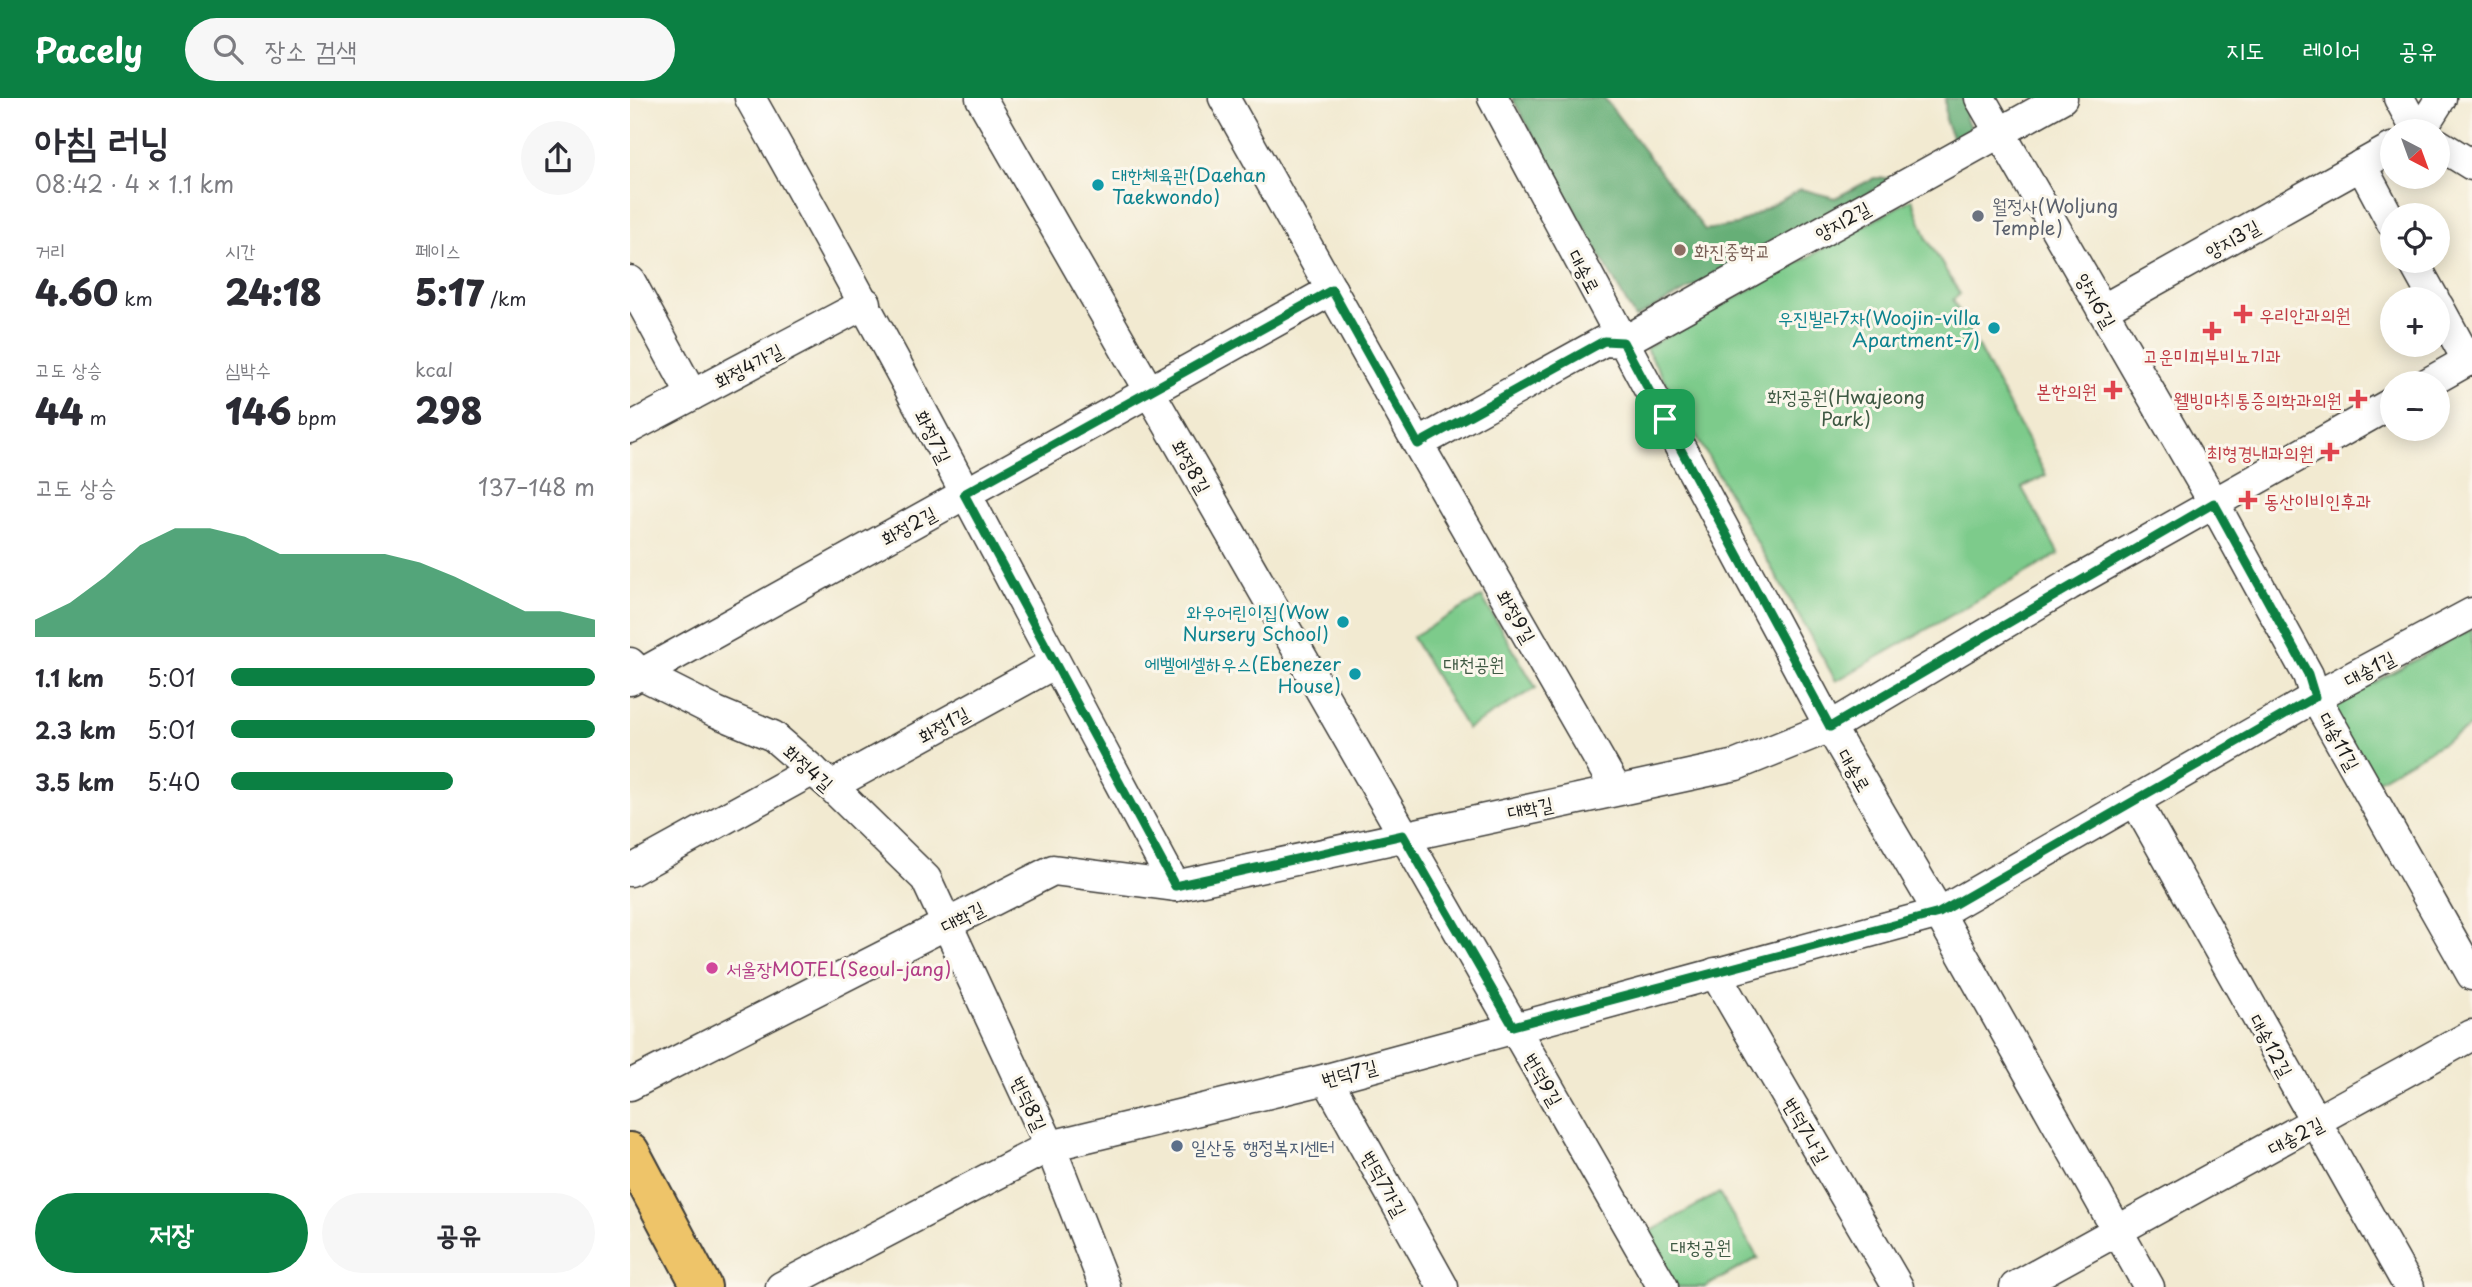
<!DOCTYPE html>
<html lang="ko">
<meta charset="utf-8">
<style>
body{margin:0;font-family:"Playpen Sans","Poor Story",sans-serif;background:#f7f7f7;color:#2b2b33;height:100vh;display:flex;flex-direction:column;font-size:26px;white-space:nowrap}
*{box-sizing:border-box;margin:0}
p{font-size:23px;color:#7c7c81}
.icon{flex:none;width:38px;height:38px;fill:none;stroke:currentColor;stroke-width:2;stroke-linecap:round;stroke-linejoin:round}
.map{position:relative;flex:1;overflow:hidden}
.side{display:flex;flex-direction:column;background:#fff;width:630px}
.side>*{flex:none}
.needle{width:46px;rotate:139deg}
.fabs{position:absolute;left:1750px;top:21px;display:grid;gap:14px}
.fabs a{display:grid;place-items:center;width:70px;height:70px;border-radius:50%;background:#fff;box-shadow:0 4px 18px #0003;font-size:35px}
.pin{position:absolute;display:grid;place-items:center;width:60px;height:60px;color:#fff;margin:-30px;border-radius:14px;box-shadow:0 4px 10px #0006}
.round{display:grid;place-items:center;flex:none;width:74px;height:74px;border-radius:37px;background:#f7f7f7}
.overview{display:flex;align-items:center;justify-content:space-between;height:119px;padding:0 35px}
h1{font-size:38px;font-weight:800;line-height:52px}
.stats{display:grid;grid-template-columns:repeat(3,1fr);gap:10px;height:119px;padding:7px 35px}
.stats div{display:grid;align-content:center}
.stats b{font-size:35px;font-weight:800}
.stats small{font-size:19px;font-weight:400}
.stats p{font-size:19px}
.chart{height:196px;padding:14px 35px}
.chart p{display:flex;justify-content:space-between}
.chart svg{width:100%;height:126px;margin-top:7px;fill:#0b8043;opacity:.7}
.button{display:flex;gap:14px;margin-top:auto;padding:14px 35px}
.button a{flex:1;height:80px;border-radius:42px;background:#0b8043;color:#fff;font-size:28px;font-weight:800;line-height:80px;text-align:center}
.button a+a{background:#f7f7f7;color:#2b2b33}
ul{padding:0 35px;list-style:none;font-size:23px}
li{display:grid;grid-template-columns:112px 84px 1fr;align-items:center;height:52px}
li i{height:18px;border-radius:9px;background:#0b8043}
header{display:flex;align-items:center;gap:42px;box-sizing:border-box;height:98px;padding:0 35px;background:#0b8043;color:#fff}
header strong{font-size:33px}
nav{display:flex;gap:38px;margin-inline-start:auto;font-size:24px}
.search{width:490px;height:63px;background:#f7f7f7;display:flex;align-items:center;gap:18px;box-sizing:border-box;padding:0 24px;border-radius:38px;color:#7c7c81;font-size:26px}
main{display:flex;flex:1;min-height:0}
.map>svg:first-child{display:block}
.green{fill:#7dcb8b;stroke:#4c7454;stroke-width:2}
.forest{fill:#66af77;stroke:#41664a;stroke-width:2}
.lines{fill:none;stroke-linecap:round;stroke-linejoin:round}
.minor-casing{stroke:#3c3b37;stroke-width:33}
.major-casing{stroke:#3c3b37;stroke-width:42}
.minor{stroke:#fff;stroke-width:30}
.major{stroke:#eec469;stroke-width:38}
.route-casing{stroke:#fff;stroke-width:14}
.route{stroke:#0b8043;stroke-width:9}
.culture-dot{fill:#0f9aa8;stroke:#fbf7ec;stroke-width:2.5}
.worship-dot{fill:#6b7280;stroke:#fbf7ec;stroke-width:2.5}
.education-dot{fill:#8d6e63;stroke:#fbf7ec;stroke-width:2.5}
.health-dot{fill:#e0444e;stroke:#fbf7ec;stroke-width:2.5}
.hotel-dot{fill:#d1479c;stroke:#fbf7ec;stroke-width:2.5}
.service-dot{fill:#5c6f8a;stroke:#fbf7ec;stroke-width:2.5}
.labels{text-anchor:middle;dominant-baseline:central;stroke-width:6;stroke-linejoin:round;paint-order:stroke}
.culture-label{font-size:19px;fill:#0d838f;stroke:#fbf7ec;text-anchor:end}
.worship-label{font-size:19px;fill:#5b616d;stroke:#fbf7ec;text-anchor:start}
.street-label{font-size:19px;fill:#1c1c1c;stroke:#fbf7ec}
.education-label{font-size:19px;fill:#785e54;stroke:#fbf7ec;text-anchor:start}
.health-label{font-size:19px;fill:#be3a42;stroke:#fbf7ec;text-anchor:end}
.park-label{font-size:19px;fill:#3e5943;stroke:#fbf7ec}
.hotel-label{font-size:19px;fill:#b23c85;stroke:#fbf7ec;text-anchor:start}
.service-label{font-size:19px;fill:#4e5e75;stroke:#fbf7ec;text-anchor:start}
</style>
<header>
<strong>Pacely</strong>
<div class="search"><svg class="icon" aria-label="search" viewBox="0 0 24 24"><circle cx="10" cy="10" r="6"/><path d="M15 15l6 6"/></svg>장소 검색</div>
<nav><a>지도</a><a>레이어</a><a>공유</a></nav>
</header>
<main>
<section class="side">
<div class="overview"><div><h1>아침 러닝</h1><p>08:42 · 4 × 1.1 km</p></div><a class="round"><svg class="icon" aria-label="share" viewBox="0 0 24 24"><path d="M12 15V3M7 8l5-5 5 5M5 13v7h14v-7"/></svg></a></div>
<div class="stats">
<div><p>거리</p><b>4.60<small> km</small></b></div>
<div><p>시간</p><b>24:18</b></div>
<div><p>페이스</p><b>5:17<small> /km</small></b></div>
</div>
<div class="stats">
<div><p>고도 상승</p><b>44<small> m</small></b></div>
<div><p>심박수</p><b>146<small> bpm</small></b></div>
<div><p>kcal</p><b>298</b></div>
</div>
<div class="chart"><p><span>고도 상승</span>137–148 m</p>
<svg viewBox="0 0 160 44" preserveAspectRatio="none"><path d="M0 44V38L10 32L20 23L30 12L40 6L50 6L60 9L70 15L80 15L90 15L100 15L110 18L120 23L130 29L140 35L150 35L160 38V44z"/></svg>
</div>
<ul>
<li><b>1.1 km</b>5:01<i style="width:100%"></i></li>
<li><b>2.3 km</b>5:01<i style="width:100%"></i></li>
<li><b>3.5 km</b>5:40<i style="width:61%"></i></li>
</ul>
<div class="button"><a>저장</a><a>공유</a></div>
</section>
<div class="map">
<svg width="1842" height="1189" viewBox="0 0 1842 1189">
<rect width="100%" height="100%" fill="#fbf7ec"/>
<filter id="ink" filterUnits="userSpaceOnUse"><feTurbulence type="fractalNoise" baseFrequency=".0143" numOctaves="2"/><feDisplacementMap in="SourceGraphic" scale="14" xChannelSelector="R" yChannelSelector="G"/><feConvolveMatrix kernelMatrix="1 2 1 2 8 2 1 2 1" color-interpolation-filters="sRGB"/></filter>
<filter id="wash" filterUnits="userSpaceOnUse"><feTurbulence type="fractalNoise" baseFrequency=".00686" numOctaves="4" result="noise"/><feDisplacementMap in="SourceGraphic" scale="28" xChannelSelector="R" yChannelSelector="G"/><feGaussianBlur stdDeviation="1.57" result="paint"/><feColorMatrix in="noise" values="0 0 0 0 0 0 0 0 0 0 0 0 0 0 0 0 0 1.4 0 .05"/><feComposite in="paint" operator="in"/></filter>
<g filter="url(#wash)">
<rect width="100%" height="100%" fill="#f2ead1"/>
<g class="green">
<polygon points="1282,101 1297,141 1330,196 1323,202 1416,377 1392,390 1429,456 1206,583 1016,250"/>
<polygon points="852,499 906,590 837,631 782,539"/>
<polygon points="1842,531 1842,628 1743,685 1703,619 1707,605"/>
<polygon points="1089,1095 1128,1160 1075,1189 1037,1189 1011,1139"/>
</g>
<g class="forest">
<polygon points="882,0 974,0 1075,132 1106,127 1171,91 1205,100 1244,80 1260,80 1260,84 1005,220"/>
<polygon points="1315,0 1341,0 1347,11 1335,19 1343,34 1324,43 1316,25"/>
</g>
</g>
<g filter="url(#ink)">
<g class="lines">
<g class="minor-casing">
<g id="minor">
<path d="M120 0C267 260 403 525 545 788"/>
<polyline points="351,0 1033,1189"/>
<polyline points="594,0 788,346 986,691"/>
<polyline points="863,0 1200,629 1309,815 1519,1189"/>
<polyline points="1350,0 1584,405 1678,577 1685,599 1842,877"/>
<polyline points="1769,0 1787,33"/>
<polyline points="1790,33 1811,0"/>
<polyline points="1808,46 1842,67"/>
<polyline points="1731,67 1762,125"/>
<polyline points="1783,163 1804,201"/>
<polyline points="0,183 62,297"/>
<polyline points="1808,208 1838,263"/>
<polyline points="1472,212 1762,50"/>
<polyline points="993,244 1432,0"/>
<polyline points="1798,285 1842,260"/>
<polyline points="0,330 236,205"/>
<polyline points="788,346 974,243 993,244"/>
<polyline points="0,565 11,576 86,614 143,638 201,688 296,781 420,1048 475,1189"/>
<polyline points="0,582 702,192"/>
<polyline points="201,688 425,565"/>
<polyline points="1506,704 1779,1189"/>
<polyline points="0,773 183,672"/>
<polyline points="1085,875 1268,1189"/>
<polyline points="697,981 813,1189"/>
<polyline points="0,987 423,772 545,788 1106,667 1200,629 1439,487 1762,305"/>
<polyline points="151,1189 420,1048 697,981 1309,815 1685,599 1842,515"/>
<polyline points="1385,1189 1842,937"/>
</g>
</g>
<g class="major-casing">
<polyline id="major" points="0,1054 72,1189"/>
</g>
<use href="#minor" class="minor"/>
<use href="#major" class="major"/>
</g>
</g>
<g class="lines" filter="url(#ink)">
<g class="route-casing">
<polygon id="route" points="702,192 788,346 974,243 993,244 1200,629 1584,405 1678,576 1685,599 1309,815 883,928 773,737 545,788 334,396"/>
</g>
<use href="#route" class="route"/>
</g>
<g class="culture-dot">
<circle cx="468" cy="87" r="7"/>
<circle cx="1364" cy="230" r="7"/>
<circle cx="713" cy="524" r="7"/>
<circle cx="725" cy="576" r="7"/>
</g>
<circle class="worship-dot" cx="1348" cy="118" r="7"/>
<circle class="education-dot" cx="1050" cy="152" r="7"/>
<g class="health-dot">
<path d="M1609.5 205.5h7v7h7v7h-7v7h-7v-7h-7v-7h7z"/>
<path d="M1578.5 222.5h7v7h7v7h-7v7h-7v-7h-7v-7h7z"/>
<path d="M1479.5 281.5h7v7h7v7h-7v7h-7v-7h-7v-7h7z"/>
<path d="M1724.5 290.5h7v7h7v7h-7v7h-7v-7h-7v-7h7z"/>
<path d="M1696.5 343.5h7v7h7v7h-7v7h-7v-7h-7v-7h7z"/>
<path d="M1614.5 391.5h7v7h7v7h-7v7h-7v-7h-7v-7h7z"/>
</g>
<circle class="hotel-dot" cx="82" cy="870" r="7"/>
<circle class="service-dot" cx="547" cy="1048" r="7"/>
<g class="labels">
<g class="culture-label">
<text x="482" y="76" text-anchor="start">대한체육관(Daehan<tspan x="482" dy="22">Taekwondo)</tspan></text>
<text x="1350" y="219">우진빌라7차(Woojin-villa<tspan x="1350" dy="22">Apartment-7)</tspan></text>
<text x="699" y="513">와우어린이집(Wow<tspan x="699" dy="22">Nursery School)</tspan></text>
<text x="711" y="565">에벨에셀하우스(Ebenezer<tspan x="711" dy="22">House)</tspan></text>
</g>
<g class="worship-label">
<text x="1362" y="107">월정사(Woljung<tspan x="1362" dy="22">Temple)</tspan></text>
</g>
<g class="street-label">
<text transform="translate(1212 122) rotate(-29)">양지2길</text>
<text transform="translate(1602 140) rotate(-29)">양지3길</text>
<text transform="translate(955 173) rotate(62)">대송로</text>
<text transform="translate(1467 202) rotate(60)">양지6길</text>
<text transform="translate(118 267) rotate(-28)">화정4가길</text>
<text transform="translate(304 338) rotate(63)">화정7길</text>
<text transform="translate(562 368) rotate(60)">화정8길</text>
<text transform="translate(278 427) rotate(-29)">화정2길</text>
<text transform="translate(887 518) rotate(60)">화정9길</text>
<text transform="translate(1739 570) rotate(-28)">대송1길</text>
<text transform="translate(313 626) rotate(-29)">화정1길</text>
<text transform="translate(1710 643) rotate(61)">대송11길</text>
<text transform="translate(179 669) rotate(41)">화정4길</text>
<text transform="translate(1225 672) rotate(60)">대송로</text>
<text transform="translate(900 709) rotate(-12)">대학길</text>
<text transform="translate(332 818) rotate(-27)">대학길</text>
<text transform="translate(1642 947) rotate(61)">대송12길</text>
<text transform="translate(719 974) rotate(-15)">번덕7길</text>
<text transform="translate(914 981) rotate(60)">번덕9길</text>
<text transform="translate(400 1005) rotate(65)">번덕8길</text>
<text transform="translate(1177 1032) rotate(60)">번덕7나길</text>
<text transform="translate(1665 1037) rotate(-28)">대송2길</text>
<text transform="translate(755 1085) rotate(61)">번덕7가길</text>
</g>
<g class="education-label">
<text x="1064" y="152">화진중학교</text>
</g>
<g class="health-label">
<text x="1629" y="216" text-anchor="start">우리안과의원</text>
<text x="1582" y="257" text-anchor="middle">고운미피부비뇨기과</text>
<text x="1467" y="292">본한의원</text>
<text x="1712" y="301">웰빙마취통증의학과의원</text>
<text x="1684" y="354">최형경내과의원</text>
<text x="1634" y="402" text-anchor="start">동산이비인후과</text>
</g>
<g class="park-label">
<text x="1216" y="298">화정공원(Hwajeong<tspan x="1216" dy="22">Park)</tspan></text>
<text x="844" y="565">대천공원</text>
<text x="1071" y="1148">대청공원</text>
</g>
<g class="hotel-label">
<text x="96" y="870">서울장MOTEL(Seoul-jang)</text>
</g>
<g class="service-label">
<text x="561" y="1048">일산동 행정복지센터</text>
</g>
</g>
</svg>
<div class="fabs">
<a><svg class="needle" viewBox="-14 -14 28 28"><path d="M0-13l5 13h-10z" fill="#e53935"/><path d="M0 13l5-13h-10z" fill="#7c7c81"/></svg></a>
<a><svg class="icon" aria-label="locate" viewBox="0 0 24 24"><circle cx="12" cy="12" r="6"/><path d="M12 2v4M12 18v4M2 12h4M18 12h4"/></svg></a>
<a>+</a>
<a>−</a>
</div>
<div class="pin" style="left:1035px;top:321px;background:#1e9e55"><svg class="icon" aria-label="arrive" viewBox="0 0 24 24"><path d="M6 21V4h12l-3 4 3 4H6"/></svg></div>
</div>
</main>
